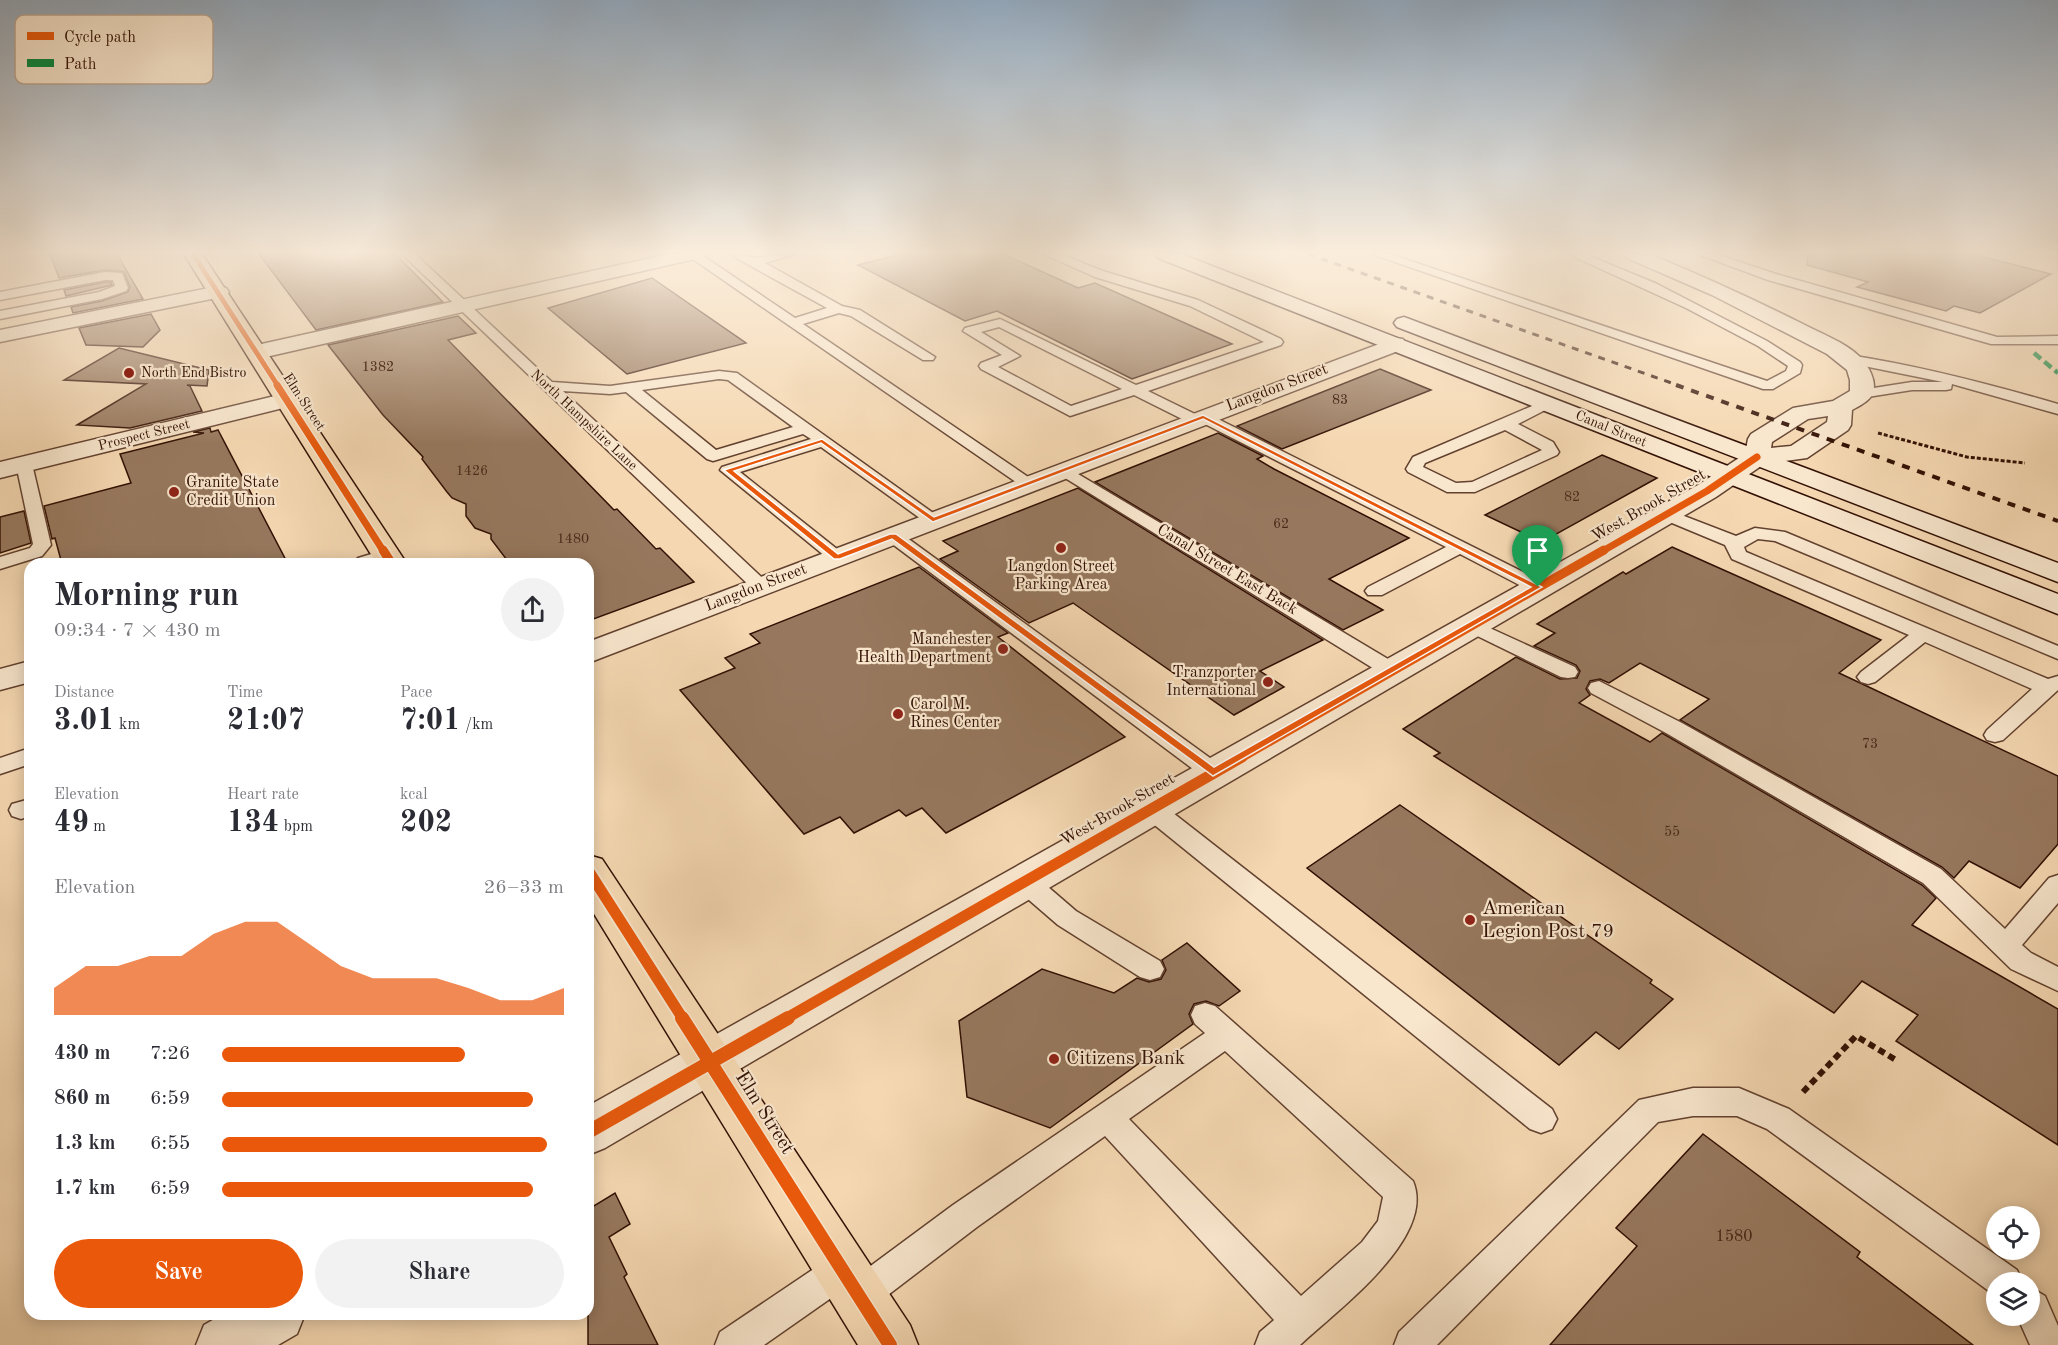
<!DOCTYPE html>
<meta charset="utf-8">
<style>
body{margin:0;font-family:"Old Standard TT",serif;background:#f2f2f3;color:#2b2b33;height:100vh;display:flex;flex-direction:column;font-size:22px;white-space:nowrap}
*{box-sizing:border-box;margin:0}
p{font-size:20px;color:#7c7c81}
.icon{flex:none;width:33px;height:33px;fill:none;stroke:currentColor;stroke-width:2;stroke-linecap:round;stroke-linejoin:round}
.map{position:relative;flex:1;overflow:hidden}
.drawer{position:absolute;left:24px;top:558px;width:570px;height:762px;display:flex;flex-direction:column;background:#fff;border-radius:18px;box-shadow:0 3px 15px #0003}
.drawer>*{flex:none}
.controls{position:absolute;left:1986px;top:1206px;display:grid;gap:12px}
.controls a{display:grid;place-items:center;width:54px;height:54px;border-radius:50%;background:#fff;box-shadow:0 3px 15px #0003;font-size:30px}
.pin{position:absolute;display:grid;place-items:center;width:51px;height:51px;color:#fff;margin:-62px -26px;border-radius:50% 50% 50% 0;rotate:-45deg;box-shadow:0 0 6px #0007}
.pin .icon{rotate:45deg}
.round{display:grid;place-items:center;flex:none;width:63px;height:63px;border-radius:32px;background:#f2f2f3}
.summary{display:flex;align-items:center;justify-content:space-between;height:102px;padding:0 30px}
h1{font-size:33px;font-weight:600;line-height:45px}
.stats{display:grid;grid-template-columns:repeat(3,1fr);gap:9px;height:102px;padding:6px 30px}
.stats div{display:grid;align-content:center}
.stats b{font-size:30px;font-weight:600}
.stats small{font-size:16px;font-weight:400}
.stats p{font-size:16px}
.chart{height:168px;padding:12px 30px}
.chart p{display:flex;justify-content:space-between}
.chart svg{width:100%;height:108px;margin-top:6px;fill:#ea580c;opacity:.7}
.action{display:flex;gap:12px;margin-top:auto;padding:12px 30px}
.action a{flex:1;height:69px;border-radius:36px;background:#ea580c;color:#fff;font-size:24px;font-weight:600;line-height:69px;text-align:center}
.action a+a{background:#f2f2f3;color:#2b2b33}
ul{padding:0 30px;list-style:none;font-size:20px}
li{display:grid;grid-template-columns:96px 72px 1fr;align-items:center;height:45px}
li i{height:15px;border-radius:8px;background:#ea580c}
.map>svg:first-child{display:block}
.building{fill:#97785e;stroke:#310f03;stroke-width:1.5}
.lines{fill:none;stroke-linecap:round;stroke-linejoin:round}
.lane-casing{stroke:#62412f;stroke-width:3}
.street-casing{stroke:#62412f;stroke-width:3}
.secondary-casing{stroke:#310f03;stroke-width:3}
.primary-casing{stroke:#310f03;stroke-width:3}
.path-far1{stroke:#310f03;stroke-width:3;stroke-dasharray:4 2;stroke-linecap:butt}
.path{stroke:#310f03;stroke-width:6;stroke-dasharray:7 4.5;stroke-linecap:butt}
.lane{fill:#f8e6cd;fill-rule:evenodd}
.street{fill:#f8e6cd;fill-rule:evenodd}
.secondary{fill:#f8e6cd;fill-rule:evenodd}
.primary{fill:#f5d8b2;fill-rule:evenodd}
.rail-far1{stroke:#310f03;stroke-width:3;stroke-dasharray:7 7;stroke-linecap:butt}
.rail{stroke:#310f03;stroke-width:4;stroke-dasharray:8 8;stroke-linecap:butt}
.quiet{stroke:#00873e;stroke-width:4.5;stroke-dasharray:9 4.5;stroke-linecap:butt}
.cycleway-far4-casing{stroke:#f8e6cd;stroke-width:8}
.cycleway-far3-casing{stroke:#f8e6cd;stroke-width:10}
.cycleway-far2-casing{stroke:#f8e6cd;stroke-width:13}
.cycleway-far1-casing{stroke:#f8e6cd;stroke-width:15}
.cycleway-casing{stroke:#f8e6cd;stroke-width:17}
.cycleway-far4{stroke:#e8590c;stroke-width:5}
.cycleway-far3{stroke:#e8590c;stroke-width:7}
.cycleway-far2{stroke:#e8590c;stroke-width:9}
.cycleway-far1{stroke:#e8590c;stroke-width:11}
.cycleway{stroke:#e8590c;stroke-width:14}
.route{fill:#ea580c;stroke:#fff;stroke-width:1.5;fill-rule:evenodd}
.poi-dot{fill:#8f2418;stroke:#f8e6cd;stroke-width:2}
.labels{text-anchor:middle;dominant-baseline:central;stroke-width:4.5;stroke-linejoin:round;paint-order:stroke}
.number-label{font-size:14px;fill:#4a291a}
.far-poi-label{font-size:14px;fill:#310f03;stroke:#f8e6cd;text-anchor:start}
.far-street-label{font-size:14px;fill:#310f03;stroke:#f8e6cd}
.street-label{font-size:16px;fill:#310f03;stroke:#f8e6cd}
.poi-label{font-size:16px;fill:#310f03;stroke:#f8e6cd;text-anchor:start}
.near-number-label{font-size:16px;fill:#4a291a}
.near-poi-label{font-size:20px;fill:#310f03;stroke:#f8e6cd;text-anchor:start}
.near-street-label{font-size:20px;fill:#310f03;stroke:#f8e6cd}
.key{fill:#f8e6cd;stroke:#bca690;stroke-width:1.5}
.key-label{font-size:16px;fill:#310f03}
</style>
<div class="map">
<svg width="2058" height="1345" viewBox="0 0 2058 1345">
<rect width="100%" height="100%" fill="#f5d8b2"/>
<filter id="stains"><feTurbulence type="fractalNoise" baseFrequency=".00333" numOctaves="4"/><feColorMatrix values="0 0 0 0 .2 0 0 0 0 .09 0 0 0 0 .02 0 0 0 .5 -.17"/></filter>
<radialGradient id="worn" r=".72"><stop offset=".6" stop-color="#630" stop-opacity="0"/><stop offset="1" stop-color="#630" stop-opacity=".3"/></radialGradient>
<g class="building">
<polygon points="50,254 117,254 143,299 73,313 71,307 102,301 128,292 130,287 124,272 105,270 59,278"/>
<polygon points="259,254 395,254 443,302 316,330"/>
<polygon points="901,254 1003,254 1078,288 1095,283 1232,344 1132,379 997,311 965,321 858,265"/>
<polygon points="1808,254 1972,254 2051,274 1980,313 1954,306 1946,311 1857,287 1868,282 1807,265"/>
<polygon points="652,278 746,343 627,374 548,308"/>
<polygon points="105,282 111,282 112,285 66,296 64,290"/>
<polygon points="151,314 160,330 143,347 86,345 79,328"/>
<polygon points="458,316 476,333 448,340 614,510 617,509 656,549 660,548 694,582 588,621 588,564 510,564 491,539 491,534 475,528 466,516 466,504 452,498 447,492 422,459 423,457 383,415 328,345"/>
<polygon points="119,348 209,370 207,386 187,385 190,386 202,411 130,428 77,425 146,384 64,380"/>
<polygon points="1380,369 1431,390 1282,449 1237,426"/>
<polygon points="210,428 211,432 218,430 288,564 62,564 55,538 52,539 44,506 131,483 120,454 204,433 193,432"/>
<polygon points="1218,433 1263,456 1257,459 1274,469 1409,538 1329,579 1383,610 1343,630 1095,482"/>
<polygon points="1602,455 1657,478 1542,542 1485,515"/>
<polygon points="1078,488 1323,640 1260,671 1284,687 1234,715 1073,603 1029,623 940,559 958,551 943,541"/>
<polygon points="24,511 31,543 0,553 0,517"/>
<polygon points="1672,547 1881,640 1839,673 2058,776 2058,844 2020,888 1969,861 1954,878 1942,867 1680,720 1709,699 1640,663 1609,683 1600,679 1590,681 1586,689 1590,695 1579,703 1650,742 1662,733 1922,885 1936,898 1912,925 2058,1009 2058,1145 1896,1041 1918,1015 1862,981 1834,1013 1434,756 1440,753 1403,729 1516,657 1560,679 1577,678 1580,671 1576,665 1534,646 1555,633 1537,624 1623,572 1626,574"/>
<polygon points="919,567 1008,633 998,637 1125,737 946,833 922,808 906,816 899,810 854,833 840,817 804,834 680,690 735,668 725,658 760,643 750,634"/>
<polygon points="1400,805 1652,980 1650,983 1673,999 1619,1049 1596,1032 1559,1065 1307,868"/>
<polygon points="1187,943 1240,991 1219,1006 1206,1001 1194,1004 1189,1014 1193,1024 1050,1128 967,1097 959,1021 1042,969 1114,993 1137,978 1149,982 1161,979 1166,970 1162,960"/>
<polygon points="1703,1134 1860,1252 1857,1257 1973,1345 1550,1345 1637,1246 1616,1228"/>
<polygon points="615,1193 630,1224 609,1237 627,1274 624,1277 658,1345 588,1345 588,1194 594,1206"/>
</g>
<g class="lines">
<g class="lane-casing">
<g id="lane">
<path d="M402 254H415L552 382 610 386 719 371 737 373 943 520 940 524H928L821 447 740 472 847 557 845 561H831L720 470 722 467 811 439 803 434 713 461 707 459 626 392 610 394 563 391 771 586 768 590H754ZM719 379 728 380 793 427 716 450 642 390Z"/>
<path d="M700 254 795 318 827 308 729 254C738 254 753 258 759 258 771 256 782 254 795 254L765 263 842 306 860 310 935 357 933 360H923L851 316 839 313 803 324 1037 483 1029 488 1023 487 687 255Z"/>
<path d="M1043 254H1060L1103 271 1198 300 1281 339 1283 342 1281 345 1148 391 1197 415 1203 412 1208 414 1545 583 1548 587 1545 591H1531L1460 554 1382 595H1368L1365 591 1368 587 1446 547 1201 422 1195 425 1190 423 1134 395 1070 416 981 369 979 366 981 363 1002 355 963 331 965 328 1000 319 1136 385 1264 342 1190 306 1095 277ZM999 327 1122 389 1071 406 998 367 1020 356 981 332Z"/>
<polygon points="1372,254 1390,254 1767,381 1786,371 1788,366 1758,346 1686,308 1568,254 1585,254 1657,284 1767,341 1800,362 1802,365 1800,373 1773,389 1763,389"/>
<polygon points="1698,254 1716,254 1776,274 1997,337 2058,336 2058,344 1991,344 1768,280"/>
<polygon points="105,272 122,273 128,288 126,291 102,299 0,319 0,311 99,292 115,286 113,280 105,280 0,300 0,292"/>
<path d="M1849 355C1920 366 1989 384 2058 404V414L1952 384 1951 389 1946 390H1912L1861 398 1856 397 1854 394 1861 390 1912 382H1943L1844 362 1842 359Z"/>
<path d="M1546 400 1553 404 1551 407 1518 424 1553 442 1559 452 1557 455 1475 492H1447L1408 472 1406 469 1413 457ZM1505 430 1542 450 1472 482 1456 483 1423 467 1425 463Z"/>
<polygon points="24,459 32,464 51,545 42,556 0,569 0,557 30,548 33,544 16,464"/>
<polygon points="1063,465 1398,665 1401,670 1398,675 1391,676 1384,675 1057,473 1055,470"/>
<polygon points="1666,509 1736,536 1755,528 1785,532 2058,646 2058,659 1775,541 1758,539 1744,547 1746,552 2048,679 2058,676 2058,690 2003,740 1995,742 1987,740 1984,735 1987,730 2032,689 1925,642 1875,682 1868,684 1861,682 1857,677 1861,672 1909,635 1732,559 1725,545 1660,518 1657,514 1660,510"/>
<polygon points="893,531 899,532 1221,766 1225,772 1221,778 1213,780 1205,778 887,540 884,536 887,532"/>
<polygon points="1470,619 1575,667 1578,672 1575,677 1568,678 1561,677 1463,629 1460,625 1463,621"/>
<polygon points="1599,681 1682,723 1941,869 2005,929 2049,878 2058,875 2058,903 2022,945 2031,953 2058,967 2058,991 2011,969 1923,883 1666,733 1591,693 1588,688 1591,683"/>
<polygon points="30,748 30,764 0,774 0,758"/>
<polygon points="30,799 30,816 21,819 12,816 9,810 12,804"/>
<polygon points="1150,800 1159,802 1552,1109 1557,1119 1552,1129 1541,1133 1530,1129 1141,814 1138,808 1141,802"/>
<polygon points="1024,871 1033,874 1076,911 1160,961 1164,969 1160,977 1150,980 1140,977 1058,925 1015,888 1011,881 1015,874"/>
<path d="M1205 1003 1215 1006 1413 1181C1437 1238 1336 1311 1300 1345H1255L1260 1332 1274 1320 1105 1136 977 1227 871 1308 859 1314 847 1308 841 1296 844 1289 764 1345H715L720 1332 830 1258 842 1253 854 1258 859 1270 857 1276 953 1205 1205 1033 1195 1024 1191 1015 1195 1006ZM1225 1051 1383 1197 1378 1221 1362 1242 1301 1296 1129 1119Z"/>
<polygon points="1693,1088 1739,1088 1789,1109 2017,1270 2022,1282 1996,1282 1996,1296 1993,1294 1767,1129 1737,1116 1693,1116 1658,1122 1437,1345 1394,1345 1399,1332 1639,1100"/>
<polygon points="2030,1287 2045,1296 2058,1326 2058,1345 2030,1345 2017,1316 2030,1316"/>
</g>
</g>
<g class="street-casing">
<g id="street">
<polygon points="669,254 704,254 701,258 695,259 257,359 249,357 246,352 249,347 257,345"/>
<path d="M1624 254H1650L1661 259C1709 279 1757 301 1803 324 1822 334 1844 342 1859 356 1868 365 1877 380 1873 393 1870 401 1859 406 1852 410L1851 425 1848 430 1807 458 1764 464 1716 497 605 1148 588 1155V1106L1698 485 1745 454 1748 439 1751 434 1793 408 1833 401 1850 391V380L1847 370 1827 354 1712 295 1627 258ZM1828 416 1827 422 1791 446 1771 448 1772 442 1808 419Z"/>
<polygon points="219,286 226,288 229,292 226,296 0,342 0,330"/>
<polygon points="1395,338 1403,339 1406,344 1403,349 588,663 588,642"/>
<polygon points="287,393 295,395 299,400 295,405 0,478 0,462"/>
<polygon points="388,549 398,552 402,558 398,564 353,564 358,558"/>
<polygon points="30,661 30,682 0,690 0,669"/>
<polygon points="223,1314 305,1314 297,1334 278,1345 196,1345 204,1325"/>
</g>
</g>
<g class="secondary-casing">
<g id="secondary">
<polygon points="1155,254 1181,254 2058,594 2058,614 1158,258"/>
<polygon points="1404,317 2058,563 2058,582 1397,327 1394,323 1397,319"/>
</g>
</g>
<g class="primary-casing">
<g id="primary">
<polygon points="184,254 202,254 407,564 377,564"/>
<polygon points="588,855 602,859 910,1325 918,1345 858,1345 588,904"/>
</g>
</g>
<polyline class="path-far1" points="1878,433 1967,457 2025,463"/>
<polyline class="path" points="1803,1092 1856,1036 1896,1060"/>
<use href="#lane" class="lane"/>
<use href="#street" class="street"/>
<use href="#secondary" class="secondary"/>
<use href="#primary" class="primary"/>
<polyline class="rail-far1" points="1308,254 1680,386"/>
<polyline class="rail" points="1676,385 2058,521"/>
<polyline class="quiet" points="2034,353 2058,373"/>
<g class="cycleway-far4-casing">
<polyline id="cycleway-far4" points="193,254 278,386"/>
</g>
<g class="cycleway-far3-casing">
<g id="cycleway-far3">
<polyline points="277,385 384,552"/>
<polyline points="1601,552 1707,491 1757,457"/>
</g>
</g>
<g class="cycleway-far2-casing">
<g id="cycleway-far2">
<polyline points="383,550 392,564"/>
<polyline points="1239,759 1604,550"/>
</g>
</g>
<g class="cycleway-far1-casing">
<g id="cycleway-far1">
<polyline points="588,870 683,1019"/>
<polyline points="785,1019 1242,757"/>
</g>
</g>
<g class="cycleway-casing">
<g id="cycleway">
<polyline points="682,1018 890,1345"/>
<polyline points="588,1132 788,1018"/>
</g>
</g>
<use href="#cycleway-far4" class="cycleway-far4"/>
<use href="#cycleway-far3" class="cycleway-far3"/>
<use href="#cycleway-far2" class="cycleway-far2"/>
<use href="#cycleway-far1" class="cycleway-far1"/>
<use href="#cycleway" class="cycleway"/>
</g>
<linearGradient id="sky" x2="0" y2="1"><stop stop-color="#92a7ba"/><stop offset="0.57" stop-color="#faeddc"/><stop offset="1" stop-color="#faeddc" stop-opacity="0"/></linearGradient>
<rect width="2058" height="443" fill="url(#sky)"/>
<path class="route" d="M1203 415 1542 587 1213 776 892 539 840 559H834L724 470 822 439 934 517ZM1203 419 1531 587 1214 767 896 534H890L838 554 734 471 821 443 933 522Z"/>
<g class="poi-dot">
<circle cx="129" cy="373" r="6"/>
<circle cx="174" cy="492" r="6"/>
<circle cx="1061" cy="548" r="6"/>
<circle cx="1003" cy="649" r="6"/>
<circle cx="1268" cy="682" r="6"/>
<circle cx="898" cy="714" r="6"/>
<circle cx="1470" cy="920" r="6"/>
<circle cx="1054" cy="1059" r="6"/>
</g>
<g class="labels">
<g class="number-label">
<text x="378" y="367">1382</text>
<text x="1340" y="400">83</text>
<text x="472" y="471">1426</text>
<text x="1572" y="497">82</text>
<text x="1281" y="524">62</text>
<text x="573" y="539">1480</text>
<text x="1870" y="744">73</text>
<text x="1672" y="832">55</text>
</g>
<g class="far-poi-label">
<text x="141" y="373">North End Bistro</text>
</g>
<g class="far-street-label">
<text transform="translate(304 402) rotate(57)">Elm Street</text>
<text transform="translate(584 420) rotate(43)">North Hampshire Lane</text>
<text transform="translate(1611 429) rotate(22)">Canal Street</text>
<text transform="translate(144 435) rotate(-14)">Prospect Street</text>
</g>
<g class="street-label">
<text transform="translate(1277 388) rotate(-21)">Langdon Street</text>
<text transform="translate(1649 506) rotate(-30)">West Brook Street</text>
<text transform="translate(1227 570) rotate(31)">Canal Street East Back</text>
<text transform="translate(756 588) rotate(-21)">Langdon Street</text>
<text transform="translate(1118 810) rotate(-30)">West Brook Street</text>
</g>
<g class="poi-label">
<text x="186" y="483">Granite State<tspan x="186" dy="18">Credit Union</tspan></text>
<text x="1061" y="567" text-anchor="middle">Langdon Street<tspan x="1061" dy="18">Parking Area</tspan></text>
<text x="991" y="640" text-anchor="end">Manchester<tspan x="991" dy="18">Health Department</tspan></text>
<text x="1256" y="673" text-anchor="end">Tranzporter<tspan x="1256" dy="18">International</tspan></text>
<text x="910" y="705">Carol M.<tspan x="910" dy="18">Rines Center</tspan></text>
</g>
<g class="near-number-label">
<text x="1734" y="1237">1580</text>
</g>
<g class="near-poi-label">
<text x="1482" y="909">American<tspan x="1482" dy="23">Legion Post 79</tspan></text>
<text x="1066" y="1059">Citizens Bank</text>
</g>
<g class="near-street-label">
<text transform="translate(764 1113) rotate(58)">Elm Street</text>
</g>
</g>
<rect x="15" y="15" width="198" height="69" rx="9" class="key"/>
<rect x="27" y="32" width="27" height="8" fill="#e8590c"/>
<rect x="27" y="59" width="27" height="8" fill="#00873e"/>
<g class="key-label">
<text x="64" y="42">Cycle path</text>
<text x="64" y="69">Path</text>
</g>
<rect width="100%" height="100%" filter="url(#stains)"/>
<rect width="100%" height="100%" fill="url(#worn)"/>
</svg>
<div class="controls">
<a><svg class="icon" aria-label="locate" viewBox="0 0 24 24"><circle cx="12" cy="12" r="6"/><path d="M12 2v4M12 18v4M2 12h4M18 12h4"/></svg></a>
<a><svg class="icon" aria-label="layers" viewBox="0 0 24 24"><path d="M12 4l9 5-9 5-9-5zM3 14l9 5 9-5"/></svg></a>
</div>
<div class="pin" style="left:1538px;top:587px;background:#1e9e55"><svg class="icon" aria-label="arrive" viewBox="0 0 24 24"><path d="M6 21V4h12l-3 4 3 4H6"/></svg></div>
<section class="drawer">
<div class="summary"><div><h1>Morning run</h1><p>09:34 · 7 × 430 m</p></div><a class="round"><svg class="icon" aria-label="share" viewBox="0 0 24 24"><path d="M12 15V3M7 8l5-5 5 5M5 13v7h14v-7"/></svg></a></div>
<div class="stats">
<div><p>Distance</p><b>3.01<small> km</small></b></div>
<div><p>Time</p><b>21:07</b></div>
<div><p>Pace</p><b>7:01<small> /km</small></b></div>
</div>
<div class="stats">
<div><p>Elevation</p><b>49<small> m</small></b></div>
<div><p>Heart rate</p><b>134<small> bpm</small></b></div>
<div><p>kcal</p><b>202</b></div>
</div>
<div class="chart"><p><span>Elevation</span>26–33 m</p>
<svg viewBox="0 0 160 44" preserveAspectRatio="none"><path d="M0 44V33L10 24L20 24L30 20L40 20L50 11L60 6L70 6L80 15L90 24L100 29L110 29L120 29L130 33L140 38L150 38L160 33V44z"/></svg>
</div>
<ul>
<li><b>430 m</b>7:26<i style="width:71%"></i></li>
<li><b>860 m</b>6:59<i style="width:91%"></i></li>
<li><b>1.3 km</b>6:55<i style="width:95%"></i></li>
<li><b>1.7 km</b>6:59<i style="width:91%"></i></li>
</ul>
<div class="action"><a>Save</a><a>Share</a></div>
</section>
</div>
